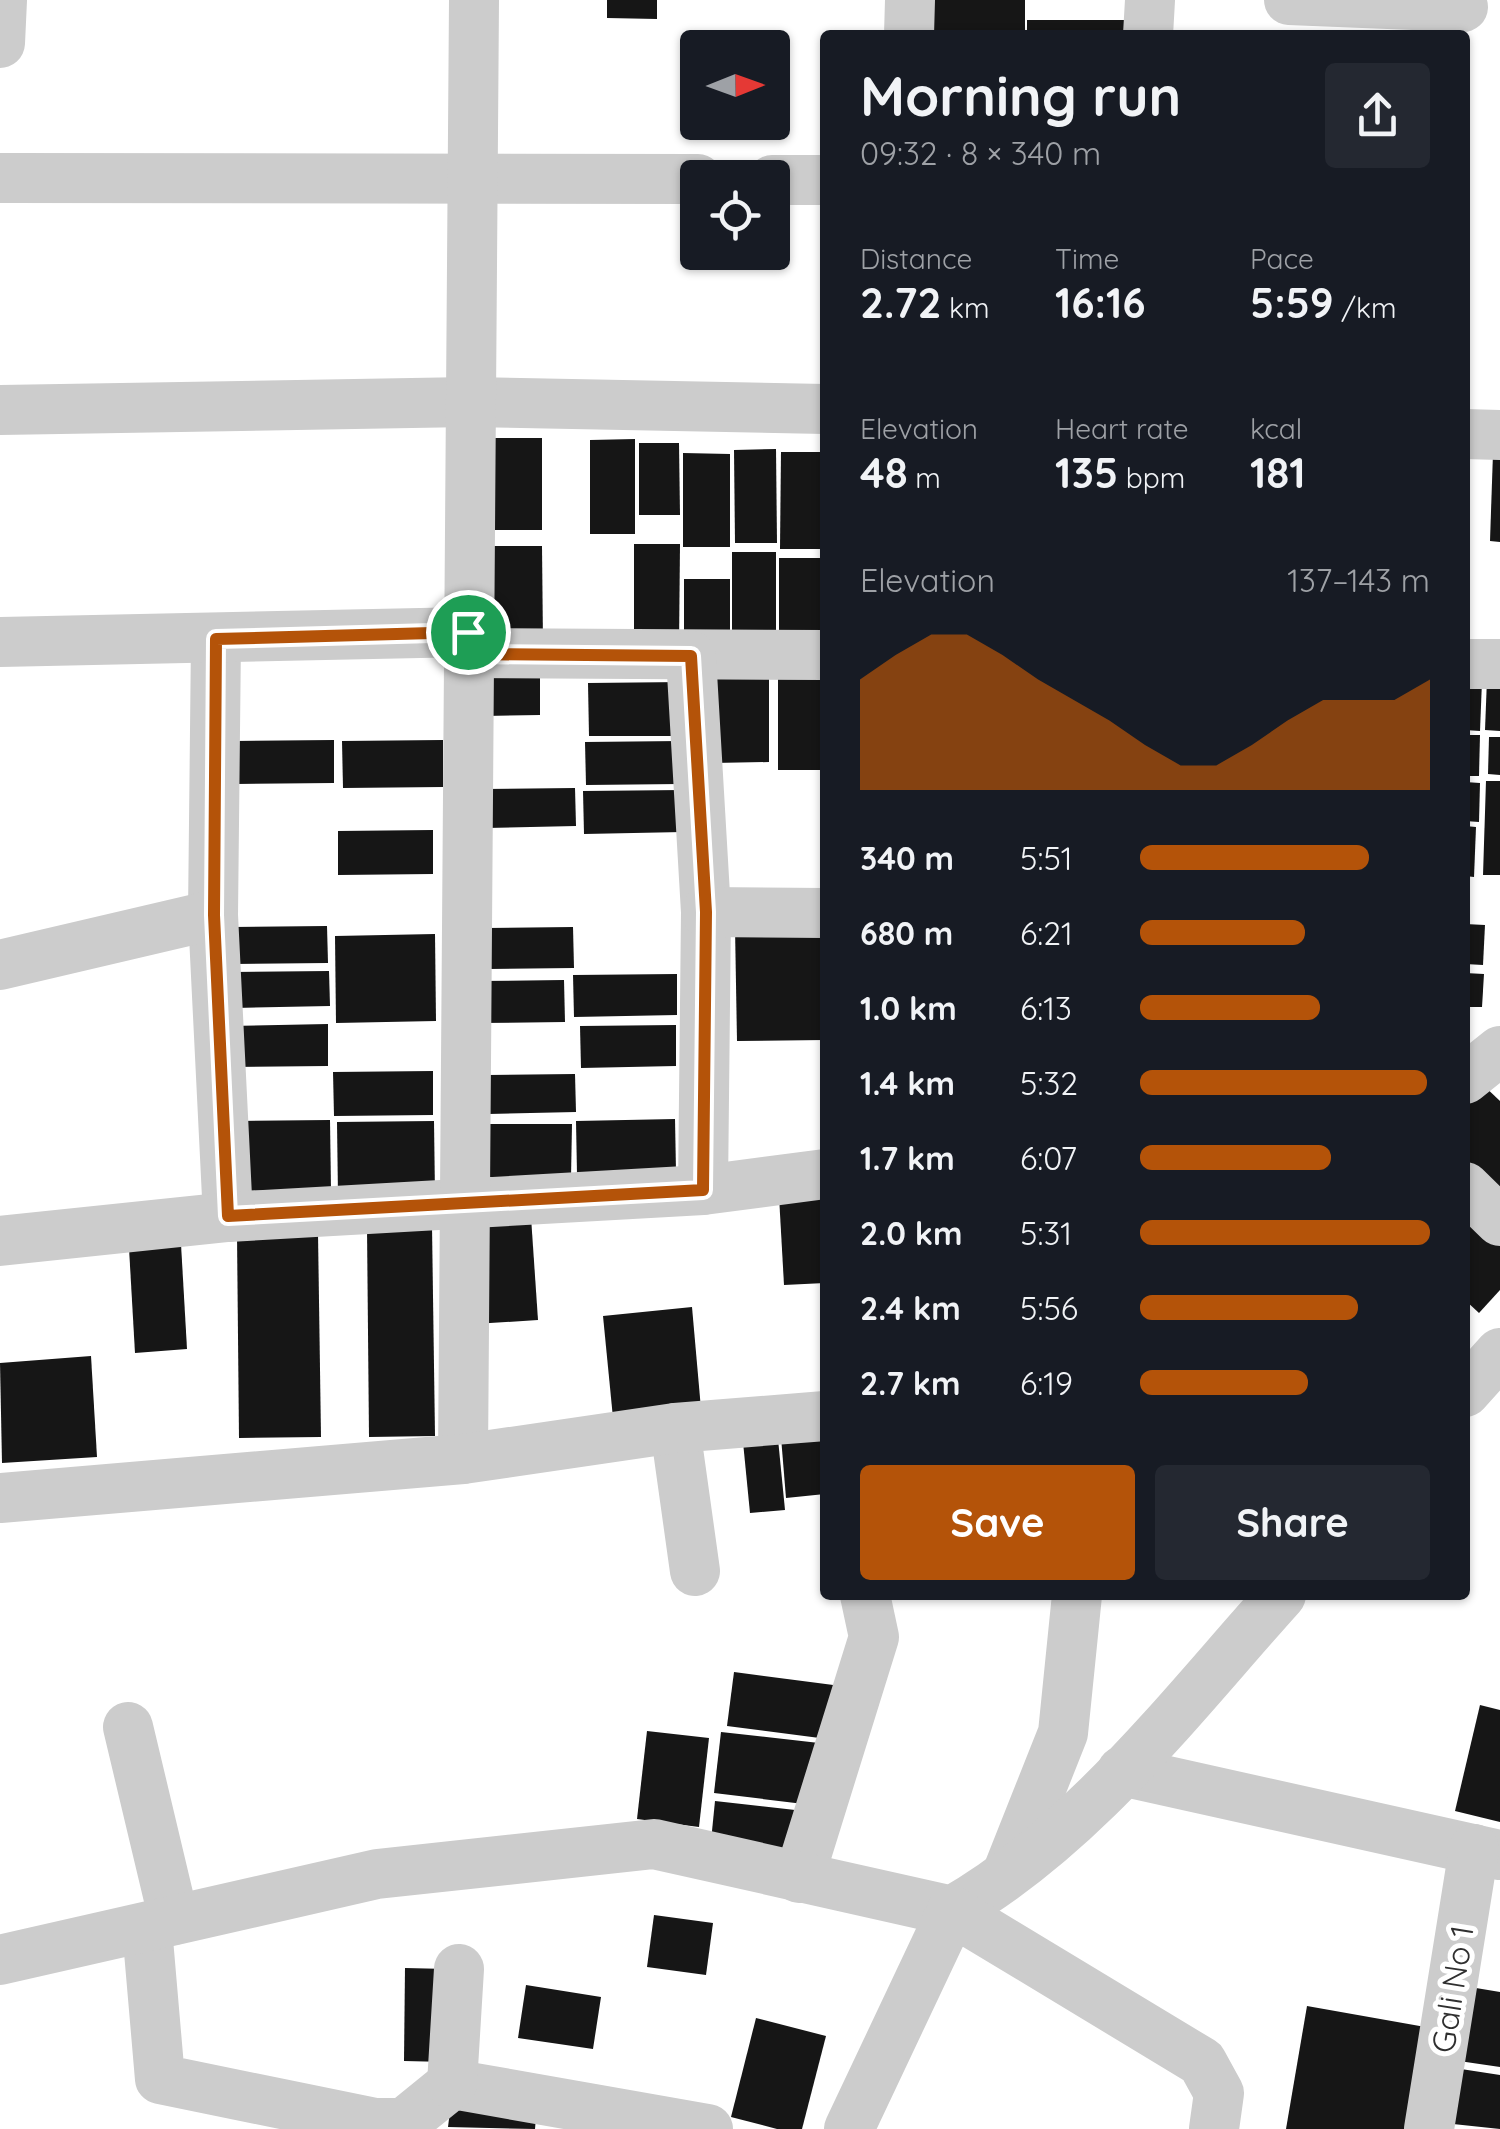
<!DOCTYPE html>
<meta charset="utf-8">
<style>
body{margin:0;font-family:Quicksand,sans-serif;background:#242831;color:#f1f3f6;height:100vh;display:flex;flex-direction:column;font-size:38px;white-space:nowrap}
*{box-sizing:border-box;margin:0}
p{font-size:32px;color:#9ea1a6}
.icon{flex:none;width:55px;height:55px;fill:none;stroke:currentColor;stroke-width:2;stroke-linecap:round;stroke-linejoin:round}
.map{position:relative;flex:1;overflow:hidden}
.side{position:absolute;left:820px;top:30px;width:650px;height:1570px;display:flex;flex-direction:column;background:#171b24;border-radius:10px;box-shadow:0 2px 8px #0004}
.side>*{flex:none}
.needle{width:65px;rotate:89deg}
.buttons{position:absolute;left:680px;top:30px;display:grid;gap:20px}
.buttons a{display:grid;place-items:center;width:110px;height:110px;border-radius:10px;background:#171b24;box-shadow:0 2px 8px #0004;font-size:50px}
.pin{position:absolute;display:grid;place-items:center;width:85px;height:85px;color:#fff;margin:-42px;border:5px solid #fff;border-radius:50%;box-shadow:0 2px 10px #0007}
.round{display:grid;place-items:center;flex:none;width:105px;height:105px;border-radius:10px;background:#242831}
.summary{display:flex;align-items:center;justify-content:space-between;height:170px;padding:0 40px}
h1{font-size:55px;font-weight:800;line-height:75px}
.figures{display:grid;grid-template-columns:repeat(3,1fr);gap:15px;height:170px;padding:10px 40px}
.figures div{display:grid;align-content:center}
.figures b{font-size:42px;font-weight:800}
.figures small{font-size:28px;font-weight:400}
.figures p{font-size:28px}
.chart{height:280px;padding:20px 40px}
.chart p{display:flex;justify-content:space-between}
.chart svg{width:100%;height:180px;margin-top:10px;fill:#b45309;opacity:.7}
.primary-button{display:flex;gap:20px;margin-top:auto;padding:20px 40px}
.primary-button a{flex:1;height:115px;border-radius:10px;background:#b45309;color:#fff;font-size:40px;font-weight:800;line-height:115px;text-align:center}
.primary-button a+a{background:#242831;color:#f1f3f6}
ul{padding:0 40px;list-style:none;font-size:32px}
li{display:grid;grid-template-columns:160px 120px 1fr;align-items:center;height:75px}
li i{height:25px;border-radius:12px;background:#b45309}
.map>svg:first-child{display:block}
.building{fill:#161616}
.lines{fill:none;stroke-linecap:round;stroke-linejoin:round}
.minor{stroke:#ccc;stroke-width:50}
.route-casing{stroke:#fff;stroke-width:20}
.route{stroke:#b45309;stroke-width:12}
.labels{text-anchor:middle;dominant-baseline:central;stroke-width:10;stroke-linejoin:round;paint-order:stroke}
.street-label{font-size:32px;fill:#2f2f2f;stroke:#fff}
</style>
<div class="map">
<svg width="1500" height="2129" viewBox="0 0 1500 2129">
<rect width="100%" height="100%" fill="#fff"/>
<g class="building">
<polygon points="607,0 657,0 657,19 607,18"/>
<rect x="924" y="0" width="101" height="35"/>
<rect x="1027" y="20" width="98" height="15"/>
<polygon points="489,438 542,438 542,530 488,530"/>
<polygon points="635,439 635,534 590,534 590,440"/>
<polygon points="639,443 679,443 680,515 639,515"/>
<polygon points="776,449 777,543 735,543 734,450"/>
<polygon points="781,452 825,452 825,549 780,549"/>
<polygon points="683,453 730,454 730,547 683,547"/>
<polygon points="1493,453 1500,454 1500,542 1490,541"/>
<polygon points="634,544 680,544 679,645 634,645"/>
<polygon points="489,546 542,546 543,644 489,643"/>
<rect x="732" y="552" width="44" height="94"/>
<polygon points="779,558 821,558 820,639 779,638"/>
<polygon points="684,579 730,579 730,643 684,642"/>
<polygon points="540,669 540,715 484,716 483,670"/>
<polygon points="778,671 821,671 822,770 778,770"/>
<polygon points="712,675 769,675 769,762 713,763"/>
<polygon points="1487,679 1500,680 1500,731 1485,730"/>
<polygon points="1465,681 1482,681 1480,731 1465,730"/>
<polygon points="683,682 683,736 589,736 588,683"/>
<polygon points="1465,735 1480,735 1479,776 1465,776"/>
<polygon points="1489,737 1500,737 1500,775 1488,774"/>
<polygon points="334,740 334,783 235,784 235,741"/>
<polygon points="443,740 443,787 343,788 342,741"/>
<polygon points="680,741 680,784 586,785 585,742"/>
<polygon points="1486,781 1500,781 1500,875 1483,875"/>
<polygon points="1465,782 1480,783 1479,822 1465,821"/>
<polygon points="575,788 576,826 486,828 485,789"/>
<polygon points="683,790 683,832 584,834 583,791"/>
<polygon points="1465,826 1476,827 1474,877 1465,876"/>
<polygon points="433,830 433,874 338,875 338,831"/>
<polygon points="1465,924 1485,925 1483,965 1465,964"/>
<polygon points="327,926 328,963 233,964 233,927"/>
<polygon points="825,926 825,1040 737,1041 735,927"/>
<polygon points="573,927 574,968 488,969 487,928"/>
<polygon points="435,934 436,1021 336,1023 335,936"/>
<polygon points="329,971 330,1006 234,1008 233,972"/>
<polygon points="1465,973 1484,974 1482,1007 1465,1007"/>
<polygon points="677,974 677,1015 574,1017 573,975"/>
<polygon points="564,980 565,1022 479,1023 478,981"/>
<polygon points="328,1024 328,1066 230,1067 229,1026"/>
<polygon points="676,1025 676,1066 581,1068 580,1026"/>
<polygon points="433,1071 433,1115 334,1116 333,1072"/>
<polygon points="575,1074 576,1112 488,1114 488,1075"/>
<polygon points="1481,1083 1500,1101 1500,1211 1465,1176 1465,1099"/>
<polygon points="675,1119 676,1172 577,1174 576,1121"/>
<polygon points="330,1120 331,1190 238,1191 237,1121"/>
<polygon points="434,1121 435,1196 338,1197 337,1122"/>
<polygon points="480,1124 572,1124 571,1178 481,1177"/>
<polygon points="825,1194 825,1283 784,1285 779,1196"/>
<polygon points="1465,1195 1500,1229 1500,1290 1479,1313 1465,1300"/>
<polygon points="531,1217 538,1320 474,1324 468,1221"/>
<polygon points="432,1226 435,1436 369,1437 367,1227"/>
<polygon points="318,1233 321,1437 239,1438 237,1234"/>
<polygon points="181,1244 187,1349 135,1353 129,1248"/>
<polygon points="692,1307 701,1409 613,1418 603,1316"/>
<polygon points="91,1356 97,1457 2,1463 0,1363"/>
<polygon points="825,1433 825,1494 786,1498 781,1437"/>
<polygon points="778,1439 785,1510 750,1513 743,1442"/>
<polygon points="734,1672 841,1686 835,1740 727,1726"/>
<polygon points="1480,1705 1500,1710 1500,1822 1455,1811"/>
<polygon points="647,1731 709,1738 699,1827 637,1819"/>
<polygon points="721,1732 819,1743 812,1805 714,1793"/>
<polygon points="715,1801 804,1811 799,1851 711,1841"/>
<polygon points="654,1915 713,1923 706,1975 647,1967"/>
<polygon points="405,1968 448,1969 447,2062 404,2061"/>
<polygon points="526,1985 601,1997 593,2049 518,2038"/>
<polygon points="1470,1987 1500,1992 1500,2067 1459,2061"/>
<polygon points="1307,2006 1431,2028 1413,2129 1286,2129"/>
<polygon points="756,2018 826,2036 802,2129 777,2129 731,2117"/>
<polygon points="1461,2069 1500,2075 1500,2129 1453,2124"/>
<polygon points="452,2096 537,2105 535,2129 448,2127"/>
</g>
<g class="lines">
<g class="minor">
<polyline points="1289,0 1463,7"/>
<polyline points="909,35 910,0"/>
<polyline points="1148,35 1150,0"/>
<polyline points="0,43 2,0"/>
<polyline points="0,178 698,179"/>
<polyline points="772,180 825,180"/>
<polyline points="0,410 469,402 825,409"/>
<polyline points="1465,434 1500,435"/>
<polyline points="216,639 213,915 228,1217"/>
<polyline points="0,642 468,632"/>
<polyline points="468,653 825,655"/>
<polyline points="691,656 706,912 703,1190"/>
<polyline points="1465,664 1500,664"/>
<polyline points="706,912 825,913"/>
<polyline points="0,965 213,915"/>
<polyline points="1465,1079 1500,1051"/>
<polyline points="1465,1187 1500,1221"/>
<polyline points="0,1241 228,1217 703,1190 825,1174"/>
<polyline points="1465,1392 1500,1353"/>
<polyline points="675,1428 695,1571"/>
<polyline points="463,1459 474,0"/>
<polyline points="0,1498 463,1459 675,1428 825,1416"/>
<polyline points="128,1727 174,1920"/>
<polyline points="1122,1771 1500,1855"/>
<polyline points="1009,1869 1063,1733 1077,1595"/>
<polyline points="799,1878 874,1637 865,1595"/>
<polyline points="147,1928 160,2079 375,2123 404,2123 452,2084 708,2129"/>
<path d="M0 1960 377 1874 654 1844 952 1911C1083 1836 1181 1706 1281 1595"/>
<polyline points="452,2084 459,1969"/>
<polyline points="849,2129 952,1911 1202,2062 1219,2093 1214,2129"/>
<polyline points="1429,2129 1474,1849"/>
</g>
</g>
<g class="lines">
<g class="route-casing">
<polygon id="route" points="468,632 468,654 691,656 706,912 703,1190 228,1216 214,915 216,639"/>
</g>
<use href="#route" class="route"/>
</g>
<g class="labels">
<g class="street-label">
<text transform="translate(1452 1989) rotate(-81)">Gali No 1</text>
</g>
</g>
</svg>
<div class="buttons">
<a><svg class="needle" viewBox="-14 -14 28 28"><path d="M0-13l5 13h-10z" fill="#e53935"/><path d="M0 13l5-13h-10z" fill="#9ea1a6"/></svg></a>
<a><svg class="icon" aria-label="locate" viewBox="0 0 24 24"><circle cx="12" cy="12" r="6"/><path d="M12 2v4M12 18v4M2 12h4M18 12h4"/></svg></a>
</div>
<div class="pin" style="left:468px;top:632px;background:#1e9e55"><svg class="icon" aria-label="arrive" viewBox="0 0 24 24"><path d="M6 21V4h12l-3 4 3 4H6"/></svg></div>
<section class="side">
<div class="summary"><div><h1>Morning run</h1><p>09:32 · 8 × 340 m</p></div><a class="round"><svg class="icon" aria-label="share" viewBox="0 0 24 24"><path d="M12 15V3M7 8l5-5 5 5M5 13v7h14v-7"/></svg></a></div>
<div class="figures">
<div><p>Distance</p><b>2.72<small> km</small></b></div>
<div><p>Time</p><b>16:16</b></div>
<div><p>Pace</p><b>5:59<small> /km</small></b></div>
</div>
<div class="figures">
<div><p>Elevation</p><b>48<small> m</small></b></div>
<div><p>Heart rate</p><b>135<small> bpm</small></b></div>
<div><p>kcal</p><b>181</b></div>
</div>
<div class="chart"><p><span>Elevation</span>137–143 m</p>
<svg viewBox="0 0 160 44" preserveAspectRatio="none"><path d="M0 44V17L10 11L20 6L30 6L40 11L50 17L60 22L70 27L80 33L90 38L100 38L110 33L120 27L130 22L140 22L150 22L160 17V44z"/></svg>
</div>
<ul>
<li><b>340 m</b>5:51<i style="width:79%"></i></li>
<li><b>680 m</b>6:21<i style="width:57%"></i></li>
<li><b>1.0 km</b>6:13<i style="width:62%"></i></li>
<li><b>1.4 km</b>5:32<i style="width:99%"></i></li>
<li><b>1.7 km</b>6:07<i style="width:66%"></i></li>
<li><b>2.0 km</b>5:31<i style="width:100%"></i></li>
<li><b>2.4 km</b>5:56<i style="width:75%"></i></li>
<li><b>2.7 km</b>6:19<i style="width:58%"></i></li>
</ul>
<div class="primary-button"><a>Save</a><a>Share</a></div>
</section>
</div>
